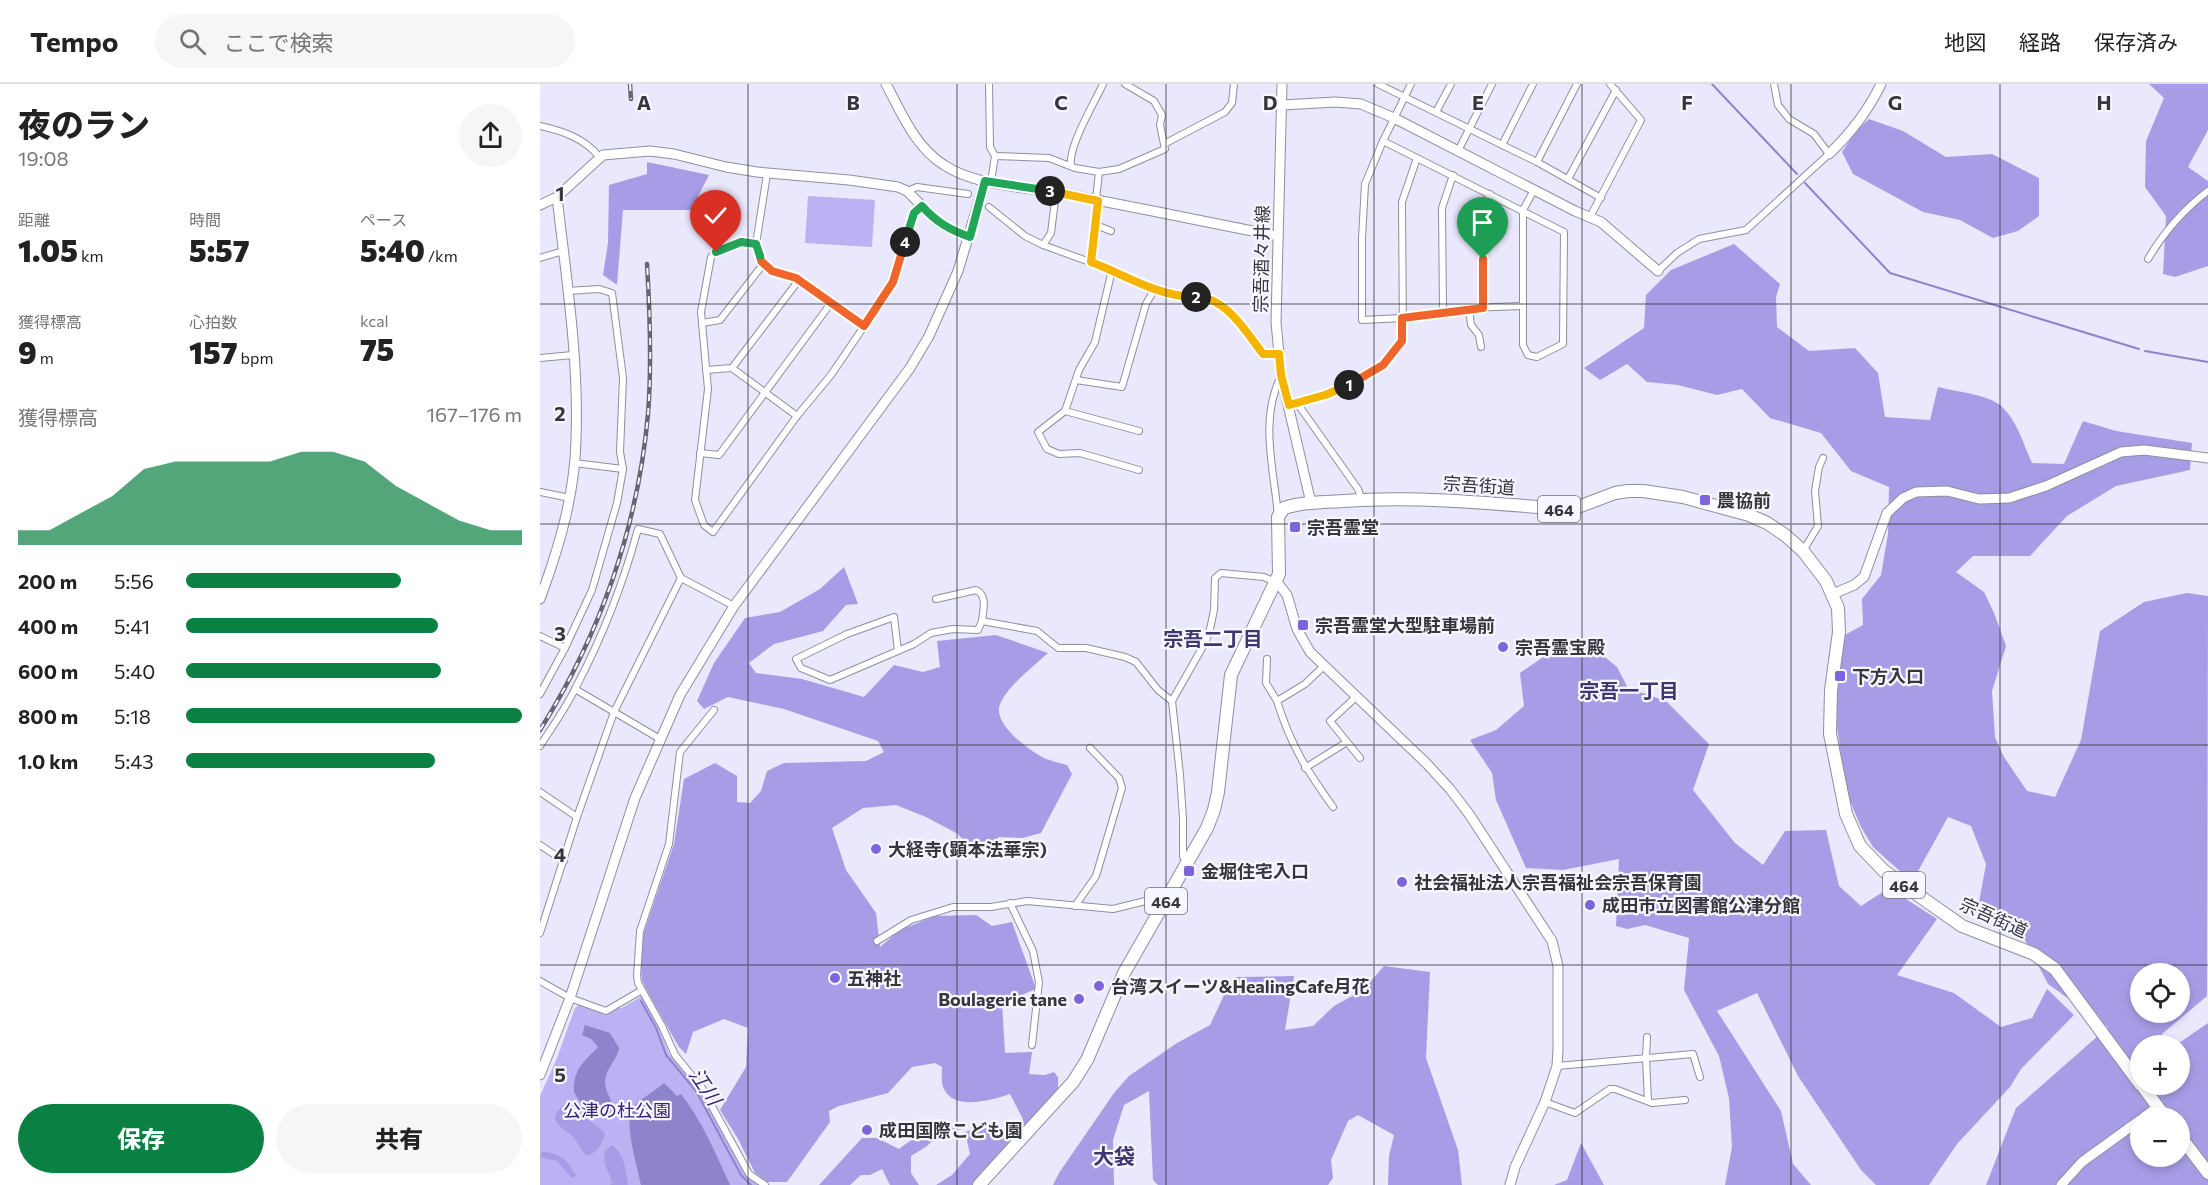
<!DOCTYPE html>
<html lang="ja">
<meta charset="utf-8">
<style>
body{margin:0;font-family:Commissioner,"Noto Sans JP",sans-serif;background:#f6f6f6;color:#222;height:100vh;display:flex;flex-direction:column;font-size:22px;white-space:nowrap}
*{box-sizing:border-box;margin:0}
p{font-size:20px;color:#767676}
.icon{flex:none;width:33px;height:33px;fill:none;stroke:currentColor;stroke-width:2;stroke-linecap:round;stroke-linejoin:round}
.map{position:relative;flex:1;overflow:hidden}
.side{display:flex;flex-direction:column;background:#fff;width:540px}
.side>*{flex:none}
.buttons{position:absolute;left:1590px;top:879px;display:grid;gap:12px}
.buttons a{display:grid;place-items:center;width:60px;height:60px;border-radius:50%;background:#fff;box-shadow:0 3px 9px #0003;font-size:30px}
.pin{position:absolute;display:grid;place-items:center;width:51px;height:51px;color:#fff;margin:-62px -26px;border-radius:50% 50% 50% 0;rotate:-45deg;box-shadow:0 0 6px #0007}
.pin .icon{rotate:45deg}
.km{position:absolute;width:30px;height:30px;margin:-15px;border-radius:50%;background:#222;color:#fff;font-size:16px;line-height:30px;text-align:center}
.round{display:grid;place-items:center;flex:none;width:63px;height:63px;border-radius:32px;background:#f6f6f6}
.head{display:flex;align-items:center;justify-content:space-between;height:102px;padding:0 18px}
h1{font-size:33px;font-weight:800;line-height:45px}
.metrics{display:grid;grid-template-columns:repeat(3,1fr);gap:9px;height:102px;padding:6px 18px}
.metrics div{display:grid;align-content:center}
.metrics b{font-size:30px;font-weight:800}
.metrics small{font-size:16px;font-weight:400}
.metrics p{font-size:16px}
.chart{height:168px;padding:12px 18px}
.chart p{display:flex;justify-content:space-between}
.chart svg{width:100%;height:108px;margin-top:6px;fill:#0b8043;opacity:.7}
.button{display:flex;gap:12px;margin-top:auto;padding:12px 18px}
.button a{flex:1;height:69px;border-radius:36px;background:#0b8043;color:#fff;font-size:24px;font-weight:800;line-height:69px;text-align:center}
.button a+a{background:#f6f6f6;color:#222}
ul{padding:0 18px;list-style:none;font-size:20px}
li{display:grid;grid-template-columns:96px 72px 1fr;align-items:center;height:45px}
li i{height:15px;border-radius:8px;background:#0b8043}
header{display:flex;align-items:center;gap:36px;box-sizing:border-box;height:84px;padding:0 30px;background:#fff;border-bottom:2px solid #e0e0e0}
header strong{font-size:28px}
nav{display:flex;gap:33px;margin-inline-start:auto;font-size:21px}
.search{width:420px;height:54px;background:#f6f6f6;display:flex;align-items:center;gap:15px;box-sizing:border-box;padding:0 21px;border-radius:33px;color:#767676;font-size:22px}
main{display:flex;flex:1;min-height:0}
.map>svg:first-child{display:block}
.green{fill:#bab2f3}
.forest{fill:#a79de6;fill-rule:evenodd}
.water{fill:#8e84cb}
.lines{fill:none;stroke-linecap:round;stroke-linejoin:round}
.stream{stroke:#8e84cb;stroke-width:2}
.street-casing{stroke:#908ea0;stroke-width:8}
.secondary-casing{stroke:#908ea0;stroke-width:11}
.highway-casing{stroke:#908ea0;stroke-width:14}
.street{stroke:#fff;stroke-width:6}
.secondary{stroke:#fff;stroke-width:9}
.highway{stroke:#fff;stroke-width:12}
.rail-casing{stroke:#666670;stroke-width:4.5}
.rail{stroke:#f7f7ff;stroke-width:2;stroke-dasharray:7;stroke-linecap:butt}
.split-1-casing{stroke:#fff;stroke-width:12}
.split-2-casing{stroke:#fff;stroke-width:12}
.split-3-casing{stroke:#fff;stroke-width:12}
.split-4-casing{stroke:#fff;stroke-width:12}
.split-5-casing{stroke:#fff;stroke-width:12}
.split-6-casing{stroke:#fff;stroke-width:12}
.split-1{stroke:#f0652b;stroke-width:8}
.split-2{stroke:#f5b400;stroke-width:8}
.split-3{stroke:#f5b400;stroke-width:8}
.split-4{stroke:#22a559;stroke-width:8}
.split-5{stroke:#f0652b;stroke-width:8}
.split-6{stroke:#22a559;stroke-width:8}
.grid{fill:none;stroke:#36363d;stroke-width:1.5;stroke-opacity:0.55}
.poi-dot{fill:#7e63de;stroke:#f7f7ff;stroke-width:2}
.labels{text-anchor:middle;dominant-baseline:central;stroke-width:4.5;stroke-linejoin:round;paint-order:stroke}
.shield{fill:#f7f7ff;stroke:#707077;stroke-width:1.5}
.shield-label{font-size:16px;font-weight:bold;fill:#36363d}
.street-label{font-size:18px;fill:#36363d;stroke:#f7f7ff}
.poi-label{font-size:18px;font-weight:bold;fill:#36363d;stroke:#f7f7ff;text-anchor:start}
.park-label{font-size:18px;fill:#382174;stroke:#f7f7ff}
.neighbourhood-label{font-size:20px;font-weight:bold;fill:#413571;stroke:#f7f7ff}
.water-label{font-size:20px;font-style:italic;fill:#392276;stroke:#f7f7ff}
.quarter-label{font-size:21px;font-weight:bold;fill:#413571;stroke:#f7f7ff}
.grid-label{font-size:20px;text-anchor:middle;font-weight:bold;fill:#36363d;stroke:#f7f7ff;stroke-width:4.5;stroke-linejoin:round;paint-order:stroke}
</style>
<header>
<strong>Tempo</strong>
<div class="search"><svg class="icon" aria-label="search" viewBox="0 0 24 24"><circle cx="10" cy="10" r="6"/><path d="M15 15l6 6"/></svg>ここで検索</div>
<nav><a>地図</a><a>経路</a><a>保存済み</a></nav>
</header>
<main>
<section class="side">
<div class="head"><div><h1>夜のラン</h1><p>19:08</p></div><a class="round"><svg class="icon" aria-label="share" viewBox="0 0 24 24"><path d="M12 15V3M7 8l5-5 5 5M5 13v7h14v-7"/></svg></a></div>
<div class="metrics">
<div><p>距離</p><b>1.05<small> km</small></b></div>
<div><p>時間</p><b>5:57</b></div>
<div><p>ペース</p><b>5:40<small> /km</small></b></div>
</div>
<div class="metrics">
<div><p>獲得標高</p><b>9<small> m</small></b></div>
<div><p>心拍数</p><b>157<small> bpm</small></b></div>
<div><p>kcal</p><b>75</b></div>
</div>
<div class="chart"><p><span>獲得標高</span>167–176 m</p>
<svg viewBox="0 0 160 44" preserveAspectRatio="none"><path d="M0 44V38L10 38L20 31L30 24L40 13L50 10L60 10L70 10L80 10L90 6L100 6L110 10L120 20L130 27L140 34L150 38L160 38V44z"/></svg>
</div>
<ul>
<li><b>200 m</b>5:56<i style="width:64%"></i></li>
<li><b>400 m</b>5:41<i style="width:75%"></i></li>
<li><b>600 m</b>5:40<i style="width:76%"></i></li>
<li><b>800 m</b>5:18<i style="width:100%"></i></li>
<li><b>1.0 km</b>5:43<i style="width:74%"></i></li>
</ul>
<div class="button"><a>保存</a><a>共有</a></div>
</section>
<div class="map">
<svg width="1668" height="1101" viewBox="0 0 1668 1101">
<rect width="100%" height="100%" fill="#e9e8fc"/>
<g class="green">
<polygon points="268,112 335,116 332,163 265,159"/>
<polygon points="100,913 102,913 118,943 129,970 159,1005 204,1089 219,1101 0,1101 0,1012 17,974 35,924 39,921 66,931 78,924 82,924"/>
</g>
<g class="forest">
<polygon points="1609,0 1668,0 1668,46 1648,83 1668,97 1668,182 1635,193 1623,190 1626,132 1605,103 1606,57 1624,14"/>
<polygon points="1329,35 1363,47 1406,73 1452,70 1499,94 1499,132 1478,147 1453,154 1420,136 1383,128 1313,90 1302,68 1317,46"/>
<polygon points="107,78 169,91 151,126 83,126 77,201 63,191 68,159 69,101 107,90"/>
<path d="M1194 160 1240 200 1236 213 1237 243 1269 267 1315 264 1338 289 1345 333 1390 336 1398 303C1414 307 1433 309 1449 315 1474 324 1482 357 1492 379L1524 380 1543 337 1576 347 1652 359 1650 386 1576 402 1527 432 1490 472H1433L1416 488 1444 508 1454 529 1466 562 1452 607 1455 653 1464 673 1487 707 1515 713 1541 656 1560 547 1604 518 1647 509 1668 512 1667 912 1622 950 1624 961 1600 962V1000H1640V962L1636 961 1668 939V1101H1446L1476 1024 1568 943 1508 900 1477 841 1438 824 1446 780 1431 742 1408 733 1372 798 1333 763 1321 743 1307 710 1295 630 1303 552 1323 541 1322 515 1341 491 1348 450 1349 403 1311 387 1281 349 1230 334 1202 305 1177 311 1138 301 1107 298 1087 280 1060 296 1044 284 1104 244 1106 211 1131 186ZM1600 890H1640V928H1600ZM1600 1034H1640V1072H1600Z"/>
<path d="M304 483 318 520 306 521 283 547 234 560 209 579 216 589 262 595 324 613 354 581 383 588 400 583 397 557 456 551 508 569C492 584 469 600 460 620 452 640 489 666 504 674 511 677 519 679 527 681L532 690 501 749 482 754 458 753 456 762 427 761 418 750 386 733 356 721 323 724 292 744 306 786 336 829 340 863 360 846 395 832 436 831 452 842 472 838 496 905 462 919 465 969 492 968 489 990 505 991 514 988 518 993V1010L432 1101H396L412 1091 430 1070 425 1048 441 1043 471 1051 483 1035 470 1010C452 1016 413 1028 403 1003 401 998 402 988 402 983L395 979 372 983 348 1009 299 1022 289 1027 290 1038 247 1098H227L215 1089 198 1055 180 1026 206 983 208 944 184 935 153 948 146 970 139 963 132 951 106 905 102 896 101 885 103 851 134 760 144 695 175 679 197 692V718L210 719 221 707 227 687 244 679 326 677 344 668 338 657 244 625 188 613 164 625 157 617 174 579 205 534 240 528 280 505Z"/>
<polygon points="1044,556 1077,583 1088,604 1126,617 1169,660 1153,706 1195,759 1223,781 1245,747 1286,746 1299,802 1321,822 1349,804 1397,835 1357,891 1414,909 1461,943 1492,934 1507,905 1534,931 1481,985 1470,1003 1417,1060 1389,1101 1336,1101 1321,1086 1258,992 1217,909 1177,927 1241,1027 1253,1080 1271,1101 1185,1101 1192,1063 1189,1014 1179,972 1144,906 1149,854 1105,841 1087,845 1076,842 1079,775 1023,786 986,784 956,716 952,689 930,656 956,646 984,622 980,589 1025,558"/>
<polygon points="844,882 890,888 886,974 918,1066 922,1101 848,1101 849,1072 854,1051 818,1031 808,1037 791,1076 793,1094 788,1101 618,1101 613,1096 609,1007 584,1021 573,1056 574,1101 513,1101 519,1089 574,1009 589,992 637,959 670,941 685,909 696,893 754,892 745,946 773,942 794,922 823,906"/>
<path d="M23 1022H30C39 1033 57 1038 65 1050 63 1059 56 1070 47 1072 41 1066 38 1058 32 1052 22 1043 5 1036 23 1022Z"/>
<polygon points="400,1041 422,1046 404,1046 387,1062 371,1072 371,1089 379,1101 350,1101 342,1085 330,1091 321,1091 310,1101 279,1101 322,1054 337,1054 359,1065 385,1046"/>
<polygon points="1041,1059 1064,1101 1014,1101 1027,1096"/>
<path d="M72 1061C85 1071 86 1086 88 1101H70L72 1099C69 1084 62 1084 65 1067Z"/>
<path d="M2 1068C19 1068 29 1077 36 1092L32 1094 17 1077 0 1073Z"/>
</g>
<g class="water">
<path d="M45 941 70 949 79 964C77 977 65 985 65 999 66 1013 79 1020 67 1034 53 1033 41 1021 34 1008 33 985 44 978 58 963L51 955 42 951Z"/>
<path d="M124 999 137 1012 141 1010C162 1037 176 1070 190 1101H101C98 1084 82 1035 94 1022 99 1016 116 1006 124 999Z"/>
</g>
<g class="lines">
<g class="stream">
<polyline points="1172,0 1257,90"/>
<polyline points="1265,99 1350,189 1599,265"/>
<polyline points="1605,267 1668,278"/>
<polyline points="101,917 116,944 126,971 156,1007 201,1091 211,1101"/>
</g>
<g class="street-casing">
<g id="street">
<polyline points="449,0 450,63 455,72"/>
<polyline points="838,0 997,78 1061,114"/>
<polyline points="871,0 843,57 825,100 822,154 822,236 862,234 929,224 982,222"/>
<polyline points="896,28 911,0"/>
<path d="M0 42C22 47 45 54 59 73"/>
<polyline points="843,57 1024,148 1023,260 997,273 988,271 983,261 983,126 994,106"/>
<polyline points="624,60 685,28 692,19 694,0"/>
<polyline points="962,61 993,0"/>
<polyline points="918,67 952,0"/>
<polyline points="997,78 1037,0"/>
<path d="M531 82C528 62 554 20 563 0"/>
<polyline points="559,88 579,85 625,65 620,41 622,31 614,17 585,0"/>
<polyline points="227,90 216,160 221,177 232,187 240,191 256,194 324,242"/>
<polyline points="1028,95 1076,6"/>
<polyline points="451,98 455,72 509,74 535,84 559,88 556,116"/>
<polyline points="367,107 377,103 428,110"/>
<polyline points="449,123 485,152 503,161 572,186 614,206 644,213 663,213 681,219 723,270 739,270"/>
<polyline points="1050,133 1101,36 1070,0"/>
<polyline points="556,141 571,147"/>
<polyline points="216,160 201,157 176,168 171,173 161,228 168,305 155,416 164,441 173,448 257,332 291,291 348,207 374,129 382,122"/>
<polyline points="503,161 511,149 516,108"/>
<polyline points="0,174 23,167"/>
<path d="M1608 175C1624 148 1643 126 1668 107"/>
<polyline points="551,178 558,117"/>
<polyline points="572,186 555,258 539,286 525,327 498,348 507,365 519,370 540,369 599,386"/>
<polyline points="1118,187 1137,169 1159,155 1206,146 1289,70 1274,50 1249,35 1238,21 1234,0"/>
<polyline points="929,224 931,241 939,251 941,263"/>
<polyline points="943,224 942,127 950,110"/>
<polyline points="903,228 902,124 913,91"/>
<polyline points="162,239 180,236 224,179"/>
<polyline points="0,274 33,271"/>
<polyline points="192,284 257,332"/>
<polyline points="166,286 192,284 259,196"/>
<polyline points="536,296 582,303 606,220 614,206"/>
<polyline points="757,319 818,405 822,416"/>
<polyline points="749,321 785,311 818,297 843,281 863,257 862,118 877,74"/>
<polyline points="525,327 599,347"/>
<polyline points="160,369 179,371 291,219"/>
<polyline points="34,379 83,385"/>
<polyline points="0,408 30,414"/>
<path d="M738 432C734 385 719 336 741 292"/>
<polyline points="1263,467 1278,442 1275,407 1279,383 1283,374"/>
<path d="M396 515 436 506C448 512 443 526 442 537"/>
<polyline points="0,552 25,564"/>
<polyline points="358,567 354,533 307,550 256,575 261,584 290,596 374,560 391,549 413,545 438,546 442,537 497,547 518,564 546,564 585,573 596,578 618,606 632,617"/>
<polyline points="727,575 726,599 737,617"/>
<path d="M784 582 765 600 737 617C751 662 766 685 793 723"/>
<polyline points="35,605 120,655"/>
<polyline points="0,610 25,564 52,506 77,419 83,385 80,368 83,294 72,209 59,205 27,207"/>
<polyline points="816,613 790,637 820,674"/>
<polyline points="174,626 140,668 129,760 100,847 97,892 98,899 122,942 135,971 162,1004 209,1090 225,1101"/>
<path d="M0 662C12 643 26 624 36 603 63 552 83 500 98 445L120 450 141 494 194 522"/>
<polyline points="765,684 807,658"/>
<polyline points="0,708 37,733"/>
<polyline points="0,761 24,777"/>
<polyline points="647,777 643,773 643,734 640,691 632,617 666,557 670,545 674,526 675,494 681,489 724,493 735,498"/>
<polyline points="470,819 493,867 499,898 492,961"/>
<polyline points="535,822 556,792 582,704 579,694 550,664"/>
<polyline points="0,849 37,733 74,628 141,494"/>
<polyline points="337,857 371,836 413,823 451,823 487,817 573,825 626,812"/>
<polyline points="0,897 30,914 66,927 102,906"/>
<polyline points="1107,953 1106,974 1108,1017"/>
<polyline points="1017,982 1153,970 1160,993"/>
<polyline points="1005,1018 1035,1029 1070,1005 1075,1005 1112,1019 1145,1016"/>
</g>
</g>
<g class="secondary-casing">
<g id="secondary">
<path d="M346 0C361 28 375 63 404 81 436 102 481 102 518 109 592 122 665 138 738 152"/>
<polyline points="742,0 736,238 741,291 771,419"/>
<polyline points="742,21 796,18 821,20 854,34 1035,127 1061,138 1118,187"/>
<path d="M1289 70C1311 49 1328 27 1341 0"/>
<polyline points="0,121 17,113 63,71 110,67 134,70 186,83 217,88 309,96 358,103 367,107 397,137 410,145 430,153"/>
<polyline points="737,498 747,511 757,545 770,568 886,679 910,705 929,730 1012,857 1018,882 1018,966 1017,982 1005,1018 975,1083 970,1101"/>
<polyline points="1293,510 1314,501 1324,493 1347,429 1363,414 1376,408 1407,407 1439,415 1469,414 1506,402 1581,368 1604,366 1668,374"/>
<path d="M0 515C19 464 35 410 36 355 39 274 26 192 17 113"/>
<polyline points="0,991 30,914 95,714 140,611 194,522 370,284 389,252 418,187 445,97"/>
<polyline points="1603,1034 1617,1023"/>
<polyline points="1521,1101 1542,1078 1600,1036"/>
</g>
</g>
<g class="highway-casing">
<g id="highway">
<polyline points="1601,1000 1626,1034"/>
<polyline points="1640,1052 1668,1089"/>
<path d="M439 1101 533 998 547 976 584 889 667 744 674 726 678 708 691 591 739 490 738 433 744 424C763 418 784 418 804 417 877 412 949 419 1021 425L1038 423 1075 409 1088 407H1103L1143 413 1209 431 1227 439 1245 451 1263 467 1286 497 1298 524 1299 548 1291 606 1290 650 1306 730 1320 762 1344 787 1422 842 1494 870 1515 885 1600 1000"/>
</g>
</g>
<use href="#street" class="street"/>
<use href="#secondary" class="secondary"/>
<use href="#highway" class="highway"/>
<g class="rail-casing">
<g id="rail">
<polyline points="90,0 91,15"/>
<path d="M0 646C60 551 98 443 108 330 112 280 110 230 107 180"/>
</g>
</g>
<use href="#rail" class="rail"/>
</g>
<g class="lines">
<g class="split-1-casing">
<polyline id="split-1" points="809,301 843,281 862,257 862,234 943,224 943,175"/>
</g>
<g class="split-2-casing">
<path id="split-2" d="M656 213C686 213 706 248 723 270H739L741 291 749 321 785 311 809 301"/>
</g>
<g class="split-3-casing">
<path id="split-3" d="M510 107 558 117 551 178C586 191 618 213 656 213"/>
</g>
<g class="split-4-casing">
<path id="split-4" d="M365 158 374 129 382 122C396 138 410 146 430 153L445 97 510 107"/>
</g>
<g class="split-5-casing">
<polyline id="split-5" points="220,172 221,177 232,187 256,194 324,242 353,198 365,158"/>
</g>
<g class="split-6-casing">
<polyline id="split-6" points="176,168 201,158 216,160 220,172"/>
</g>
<use href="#split-1" class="split-1"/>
<use href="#split-2" class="split-2"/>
<use href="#split-3" class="split-3"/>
<use href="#split-4" class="split-4"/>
<use href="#split-5" class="split-5"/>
<use href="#split-6" class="split-6"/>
</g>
<path class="grid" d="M208 0V1101M417 0V1101M626 0V1101M834 0V1101M1042 0V1101M1251 0V1101M1460 0V1101M0 220H1668M0 440H1668M0 661H1668M0 881H1668"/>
<g class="poi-dot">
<rect x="1159" y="410" width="12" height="12" rx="3"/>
<rect x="749" y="437" width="12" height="12" rx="3"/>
<rect x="757" y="535" width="12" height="12" rx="3"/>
<circle cx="963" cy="563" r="6"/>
<rect x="1294" y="586" width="12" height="12" rx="3"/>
<circle cx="336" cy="765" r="6"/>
<rect x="643" y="781" width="12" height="12" rx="3"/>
<circle cx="862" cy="798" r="6"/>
<circle cx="1050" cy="821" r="6"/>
<circle cx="295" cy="894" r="6"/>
<circle cx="559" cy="902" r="6"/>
<circle cx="539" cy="915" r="6"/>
<circle cx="327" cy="1046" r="6"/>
</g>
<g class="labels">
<g class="shield">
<rect x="998" y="412" width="42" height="26" rx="4.5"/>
<rect x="1343" y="788" width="42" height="26" rx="4.5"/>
<rect x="605" y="804" width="42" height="26" rx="4.5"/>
</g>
<g class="shield-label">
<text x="1019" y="425">464</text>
<text x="1364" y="801">464</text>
<text x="626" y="817">464</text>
</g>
<g class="street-label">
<text transform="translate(721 175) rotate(-89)">宗吾酒々井線</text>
<text transform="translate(939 401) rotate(4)">宗吾街道</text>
<text transform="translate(1454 833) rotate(24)">宗吾街道</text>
</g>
<g class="poi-label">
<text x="1177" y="416">農協前</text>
<text x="767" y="443">宗吾霊堂</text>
<text x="775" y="541">宗吾霊堂大型駐車場前</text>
<text x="975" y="563">宗吾霊宝殿</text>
<text x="1312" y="592">下方入口</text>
<text x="348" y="765">大経寺(顕本法華宗)</text>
<text x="661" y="787">金堀住宅入口</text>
<text x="874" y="798">社会福祉法人宗吾福祉会宗吾保育園</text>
<text x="1062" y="821">成田市立図書館公津分館</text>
<text x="307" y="894">五神社</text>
<text x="571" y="902">台湾スイーツ&amp;HealingCafe月花</text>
<text x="527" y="915" text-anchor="end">Boulagerie tane</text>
<text x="339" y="1046">成田国際こども園</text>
</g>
<g class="park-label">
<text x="77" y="1026">公津の杜公園</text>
</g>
<g class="neighbourhood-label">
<text x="673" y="554">宗吾二丁目</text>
<text x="1089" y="606">宗吾一丁目</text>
</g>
<g class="water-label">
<text transform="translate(166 1002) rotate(56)">江川</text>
</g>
<g class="quarter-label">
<text x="574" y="1071">大袋</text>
</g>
</g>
<g class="grid-label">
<text x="104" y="26">A</text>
<text x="313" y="26">B</text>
<text x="521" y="26">C</text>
<text x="730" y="26">D</text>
<text x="938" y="26">E</text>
<text x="1147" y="26">F</text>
<text x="1355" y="26">G</text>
<text x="1564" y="26">H</text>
<text x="20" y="117">1</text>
<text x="20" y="337">2</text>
<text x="20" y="557">3</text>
<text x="20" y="778">4</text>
<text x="20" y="998">5</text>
</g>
</svg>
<div class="buttons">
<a><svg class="icon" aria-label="locate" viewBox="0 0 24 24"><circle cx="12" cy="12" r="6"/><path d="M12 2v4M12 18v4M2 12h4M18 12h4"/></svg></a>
<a>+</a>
<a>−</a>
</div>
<div class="pin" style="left:943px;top:175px;background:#1e9e55"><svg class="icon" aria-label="arrive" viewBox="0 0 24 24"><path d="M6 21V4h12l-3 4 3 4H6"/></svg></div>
<div class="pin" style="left:176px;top:168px;background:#d93025"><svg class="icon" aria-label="check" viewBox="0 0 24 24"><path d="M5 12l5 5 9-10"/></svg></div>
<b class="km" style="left:809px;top:301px">1</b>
<b class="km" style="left:656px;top:213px">2</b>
<b class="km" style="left:510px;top:107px">3</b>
<b class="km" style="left:365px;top:158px">4</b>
</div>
</main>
